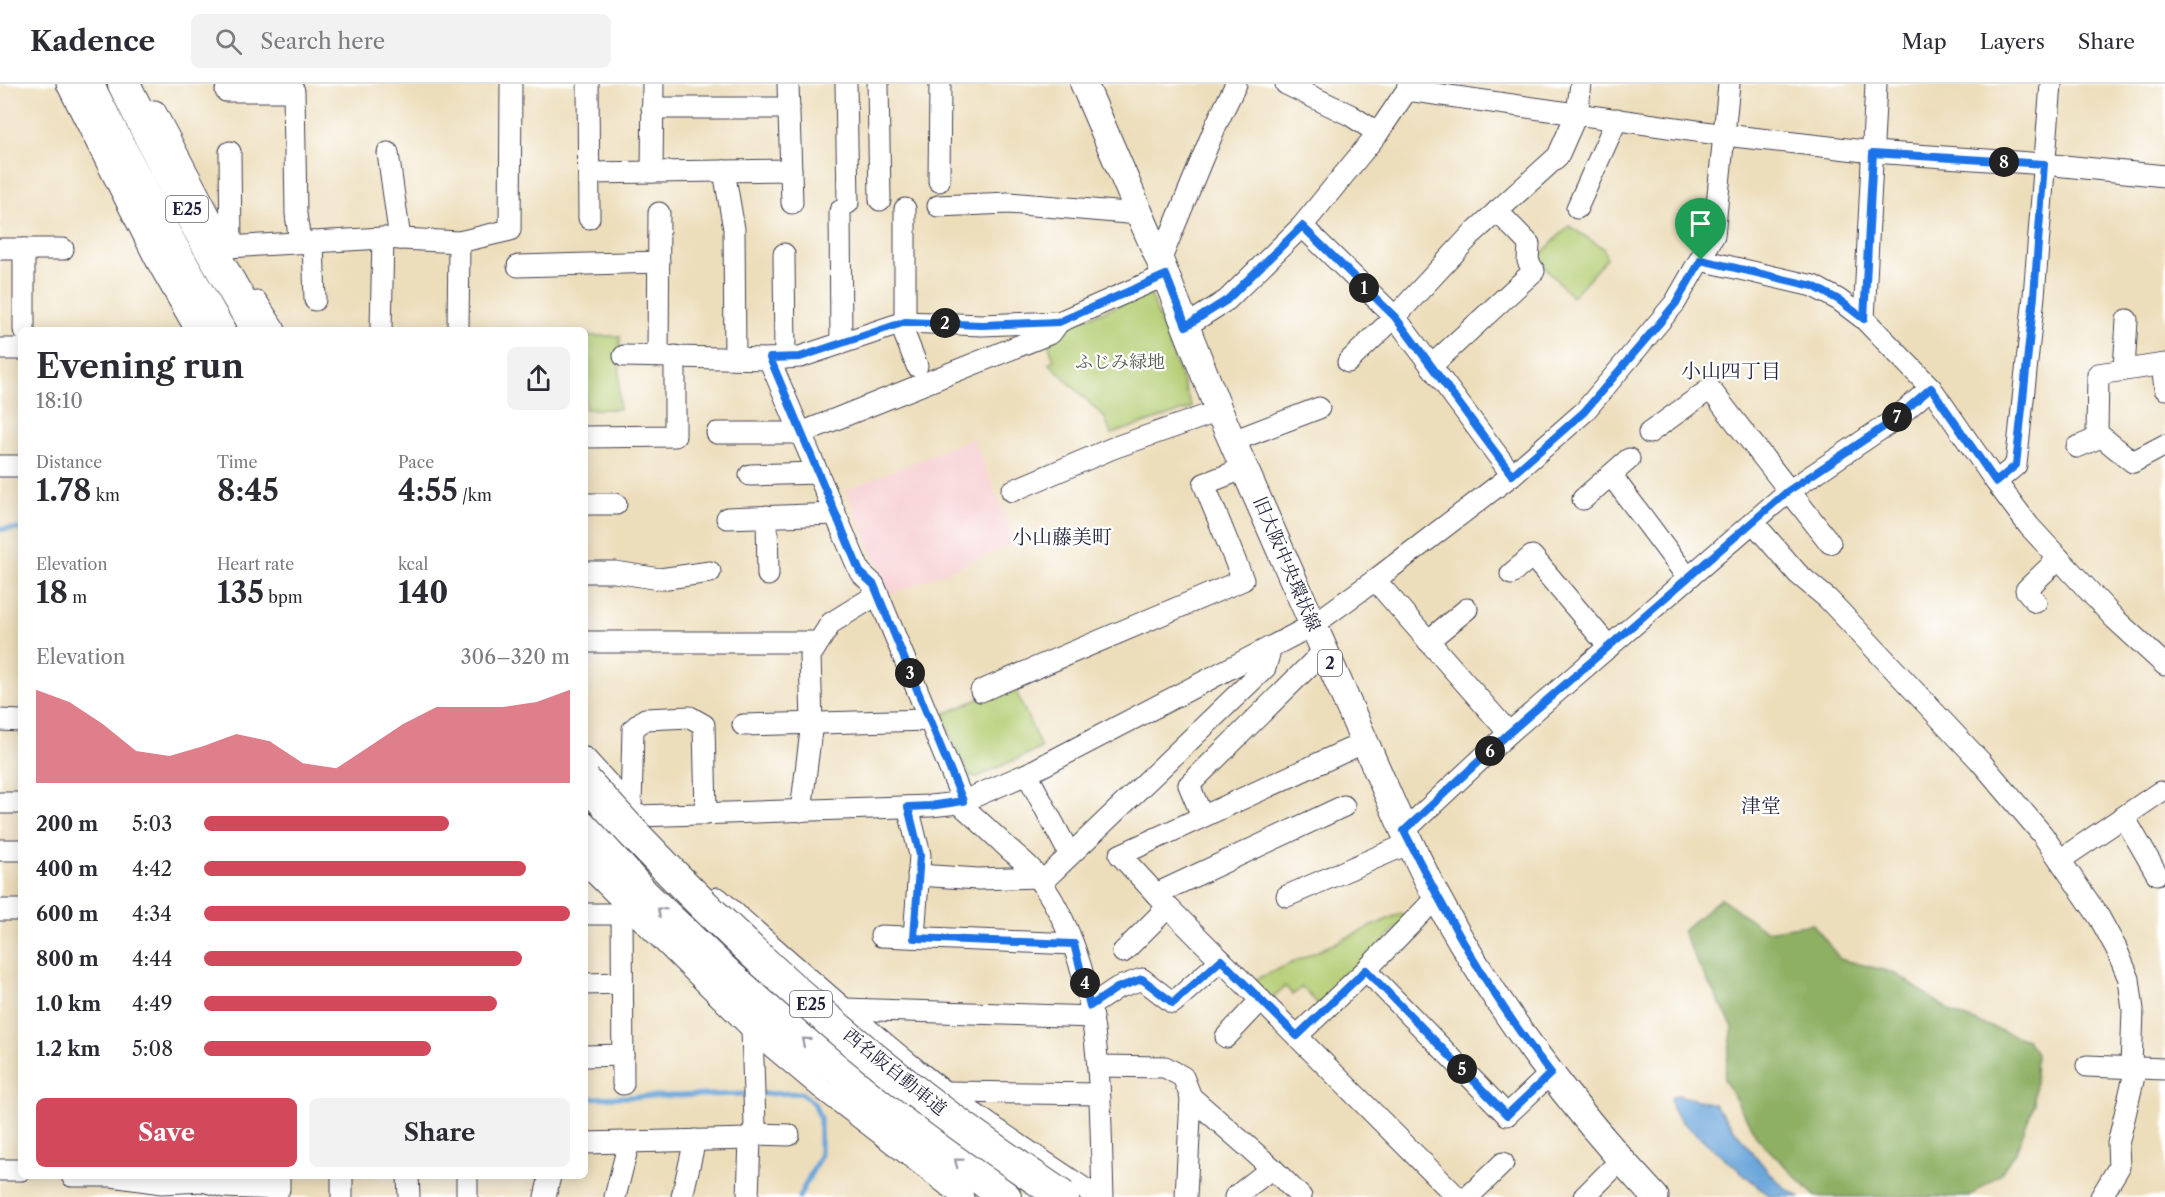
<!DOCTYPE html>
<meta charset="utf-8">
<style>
body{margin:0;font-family:"Libre Caslon Text","Noto Serif JP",serif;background:#f2f2f3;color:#2b2b33;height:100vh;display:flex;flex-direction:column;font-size:22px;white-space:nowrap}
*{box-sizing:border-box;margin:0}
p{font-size:20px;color:#7c7c81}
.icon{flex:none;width:33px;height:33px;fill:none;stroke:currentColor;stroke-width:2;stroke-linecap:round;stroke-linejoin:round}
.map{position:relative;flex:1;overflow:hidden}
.drawer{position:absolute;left:18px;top:243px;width:570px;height:852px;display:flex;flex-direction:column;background:#fff;border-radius:9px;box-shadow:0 3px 15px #0003}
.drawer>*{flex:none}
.pin{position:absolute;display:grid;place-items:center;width:51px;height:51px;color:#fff;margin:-62px -26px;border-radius:50% 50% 50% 0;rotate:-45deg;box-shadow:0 0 6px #0007}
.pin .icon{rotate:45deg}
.km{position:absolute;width:30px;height:30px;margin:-15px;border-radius:50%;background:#222;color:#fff;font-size:16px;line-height:30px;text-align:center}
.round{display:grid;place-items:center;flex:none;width:63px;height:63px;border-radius:9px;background:#f2f2f3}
.head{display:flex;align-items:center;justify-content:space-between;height:102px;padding:0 18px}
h1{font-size:33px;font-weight:700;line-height:45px}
.metrics{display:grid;grid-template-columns:repeat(3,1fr);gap:9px;height:102px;padding:6px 18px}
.metrics div{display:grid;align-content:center}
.metrics b{font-size:30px;font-weight:700}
.metrics small{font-size:16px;font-weight:400}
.metrics p{font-size:16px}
.chart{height:168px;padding:12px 18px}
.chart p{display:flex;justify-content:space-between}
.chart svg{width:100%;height:108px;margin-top:6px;fill:#d1495b;opacity:.7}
.cta{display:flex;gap:12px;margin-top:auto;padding:12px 18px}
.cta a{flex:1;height:69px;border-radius:9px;background:#d1495b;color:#fff;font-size:24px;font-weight:700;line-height:69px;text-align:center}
.cta a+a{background:#f2f2f3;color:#2b2b33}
ul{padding:0 18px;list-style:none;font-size:20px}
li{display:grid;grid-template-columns:96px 72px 1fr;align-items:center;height:45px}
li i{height:15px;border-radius:8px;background:#d1495b}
header{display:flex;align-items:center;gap:36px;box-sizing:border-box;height:84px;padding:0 30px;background:#fff;border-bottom:2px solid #e1e1e2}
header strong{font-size:28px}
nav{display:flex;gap:33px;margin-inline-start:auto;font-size:21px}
.search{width:420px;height:54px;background:#f2f2f3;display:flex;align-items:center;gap:15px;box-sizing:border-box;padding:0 21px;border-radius:9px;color:#7c7c81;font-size:22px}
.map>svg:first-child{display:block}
.built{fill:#f7cfd2}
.green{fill:#b3cc71;stroke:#6a7756;stroke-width:1.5}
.forest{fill:#8eb063;stroke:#58694f;stroke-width:1.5}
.water{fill:#68a4d9;stroke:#45638a;stroke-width:1.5}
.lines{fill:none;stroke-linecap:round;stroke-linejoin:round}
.stream{stroke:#68a4d9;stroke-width:5}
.minor-casing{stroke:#403e4e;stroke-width:23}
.major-casing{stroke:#403e4e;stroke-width:29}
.highway-casing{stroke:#403e4e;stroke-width:34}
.minor{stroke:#fff;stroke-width:21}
.major{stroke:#fff;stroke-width:27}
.highway{stroke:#fff;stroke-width:32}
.highway-bridge-casing{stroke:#403e4e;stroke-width:34;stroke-linecap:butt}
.highway-bridge{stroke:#fff;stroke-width:32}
.oneway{stroke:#9c9ca7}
.route-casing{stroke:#fff;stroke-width:12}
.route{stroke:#1a73e8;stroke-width:8}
.labels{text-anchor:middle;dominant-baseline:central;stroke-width:4.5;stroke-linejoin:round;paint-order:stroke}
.shield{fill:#fff;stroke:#646476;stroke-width:1.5}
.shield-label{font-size:16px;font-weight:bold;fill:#22223b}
.park-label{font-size:18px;fill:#555e4e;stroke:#fff}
.street-label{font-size:18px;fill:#22223b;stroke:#fff}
.neighbourhood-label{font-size:20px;fill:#22223b;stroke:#fff}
</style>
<header>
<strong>Kadence</strong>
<div class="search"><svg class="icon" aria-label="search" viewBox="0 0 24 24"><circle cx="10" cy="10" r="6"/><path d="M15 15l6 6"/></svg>Search here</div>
<nav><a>Map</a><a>Layers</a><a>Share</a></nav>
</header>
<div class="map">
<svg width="2165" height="1113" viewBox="0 0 2165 1113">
<rect width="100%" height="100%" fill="#fff"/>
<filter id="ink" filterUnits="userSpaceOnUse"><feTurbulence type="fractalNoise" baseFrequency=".0167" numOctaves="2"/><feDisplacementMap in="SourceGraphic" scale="12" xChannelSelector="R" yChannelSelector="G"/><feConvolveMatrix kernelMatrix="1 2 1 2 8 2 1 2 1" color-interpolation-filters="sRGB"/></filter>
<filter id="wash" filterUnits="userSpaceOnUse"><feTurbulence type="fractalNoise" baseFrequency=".008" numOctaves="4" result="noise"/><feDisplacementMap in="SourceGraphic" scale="24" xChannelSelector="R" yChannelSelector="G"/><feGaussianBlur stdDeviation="1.35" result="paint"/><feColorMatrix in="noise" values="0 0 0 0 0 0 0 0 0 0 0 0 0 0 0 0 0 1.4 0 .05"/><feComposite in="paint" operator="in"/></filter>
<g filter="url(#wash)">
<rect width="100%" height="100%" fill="#eddebb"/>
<polygon class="built" points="973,354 1016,459 890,511 846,406"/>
<g class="green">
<polygon points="1569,142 1603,164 1607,174 1572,213 1537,174"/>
<polygon points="1150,209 1192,324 1111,350 1105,334 1049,279 1054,276 1047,255 1061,244"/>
<polygon points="585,252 620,252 619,325 585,325"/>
<polygon points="1013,600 1041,664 977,693 968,691 942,631"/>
<polygon points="1401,829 1406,835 1318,920 1302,903 1293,911 1285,902 1269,918 1250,898"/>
</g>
<polygon class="forest" points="1721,814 1766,847 1813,840 1840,875 1895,889 1955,930 2027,956 2036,969 2034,1020 2016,1068 1999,1091 1969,1113 1816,1113 1758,1055 1724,995 1733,943 1698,880 1682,847"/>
<polygon class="water" points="1677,1011 1714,1020 1766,1085 1786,1105 1800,1113 1771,1113 1683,1039 1672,1025 1671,1014"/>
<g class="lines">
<g class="stream">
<polyline points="0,445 21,445"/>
<polyline points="758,1010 801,1009 814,1019 820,1034 820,1072 799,1113"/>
<polyline points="585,1014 748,1010"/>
</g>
</g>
</g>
<g filter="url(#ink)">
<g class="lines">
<g class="minor-casing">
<g id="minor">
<polyline points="67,0 156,176 196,246"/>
<polyline points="588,0 589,134"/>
<polyline points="788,0 792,119"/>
<polyline points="846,0 848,119"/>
<polyline points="878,0 880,116"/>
<polyline points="1286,0 1350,31 1378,49"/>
<polyline points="1407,6 1725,51 1873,68 2044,80 2165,92"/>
<polyline points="226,7 294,7 296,130 300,158"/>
<polyline points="652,24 789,24"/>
<polyline points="155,27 219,149"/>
<polyline points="230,68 231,163"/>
<polyline points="388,69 400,155"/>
<polyline points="724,87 734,145 735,274"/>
<polyline points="652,88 653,0"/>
<polyline points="589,89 791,86"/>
<polyline points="939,97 940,0"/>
<polyline points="938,122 1009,119 1139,130"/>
<polyline points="1577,124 1617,35"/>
<polyline points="840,127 841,259"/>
<polyline points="1302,142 1395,233 1512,391"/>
<polyline points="313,158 315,216"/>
<polyline points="227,163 383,154 459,158 510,146 511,0"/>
<polyline points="0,165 63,165"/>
<polyline points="24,165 24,246"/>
<polyline points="784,170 785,274"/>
<polyline points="1701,176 1813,202 1839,216 1864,235 1931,304 1996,398 2029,442 2115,535 2165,581"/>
<polyline points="1160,177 1216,41 1236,0"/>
<polyline points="518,182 659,178"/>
<polyline points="257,218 275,246"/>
<polyline points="1864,235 1876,0"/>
<polyline points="905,238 982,241 1059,238 1166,191"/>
<polyline points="900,239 917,282"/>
<polyline points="1186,242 1227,216 1302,142 1378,49 1407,6 1408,0"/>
<polyline points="381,246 383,154"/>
<polyline points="458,246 459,158"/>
<polyline points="0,265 21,265"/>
<polyline points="624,272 769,275 800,273 905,238 905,125"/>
<polyline points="658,272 659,129"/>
<polyline points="769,275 860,488 874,501 963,717"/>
<polyline points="1348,278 1395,233 1472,150 1558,72 1577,29 1581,0"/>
<polyline points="2165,280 2098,290 2097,349 2133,378 2165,361"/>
<polyline points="2162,281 2165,305"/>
<polyline points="1431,282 1534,187 1528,177 1529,160 1497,127"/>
<polyline points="2124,286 2127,236"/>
<polyline points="717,349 801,349 1051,249 1059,238"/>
<polyline points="1649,349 1710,305 1830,459"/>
<polyline points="585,353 675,352 675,272"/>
<polyline points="1233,357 1319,324"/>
<polyline points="2077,363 2101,353"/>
<polyline points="0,382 21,382"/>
<polyline points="750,391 818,389"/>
<polyline points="1611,391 1688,494"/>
<polyline points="1996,398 2016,381 2034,212 2051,0"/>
<polyline points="1012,407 1113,364 1219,327"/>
<polyline points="1583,415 1629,375"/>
<polyline points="585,420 616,420"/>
<polyline points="767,432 768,491"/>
<polyline points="727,434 835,430"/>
<polyline points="1753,438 1798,490 1828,515 1980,677 2042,750 2099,833 2116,864 2129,895 2133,926 2131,983"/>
<polyline points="585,488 615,488 660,495 710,488"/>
<polyline points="1511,490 1532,472 1609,563"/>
<polyline points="1375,496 1509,649"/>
<polyline points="2036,518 2026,506 2059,474"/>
<polyline points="1428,557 1467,525"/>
<polyline points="585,558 818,558"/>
<polyline points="981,607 1243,496 1204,400 1245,384"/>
<polyline points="0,636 21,637"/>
<polyline points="743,641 929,636"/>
<polyline points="1365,658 1120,771 1168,823 1457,1113"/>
<polyline points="585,674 615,707"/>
<polyline points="1027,690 1070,771"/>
<polyline points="0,719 21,719"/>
<path d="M959 719C976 734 993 750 1009 765 1017 772 1026 779 1033 787 1105 880 1099 1002 1103 1113"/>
<polyline points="908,723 920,771 914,853"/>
<polyline points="631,724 633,645 645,635 690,633 704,641 706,730"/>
<polyline points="801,727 812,639 810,572 831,539 878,510"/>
<polyline points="1202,732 1189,701 1324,567"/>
<polyline points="2124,733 2157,790"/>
<polyline points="612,735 639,732 930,722 959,719 1027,690 1313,541 1375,496 1512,391 1584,328 1675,219 1714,151 1729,0"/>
<polyline points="1404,747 1509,649 1789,407 1894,336 1931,304"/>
<polyline points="0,766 21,766"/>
<polyline points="2060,776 2160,708"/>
<polyline points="585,780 758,951 821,1004 963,1113"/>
<polyline points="918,791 978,795 1037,793"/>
<polyline points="1041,799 1265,584 1271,563"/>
<polyline points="1156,810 1344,722"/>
<polyline points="1287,812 1410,759"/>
<path d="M718 814C784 873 850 931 918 987 975 1033 1037 1073 1097 1113"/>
<polyline points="0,826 21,826"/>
<polyline points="585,830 622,830"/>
<polyline points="881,852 1073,860"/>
<polyline points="1123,868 1168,823"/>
<polyline points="1366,886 1507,1031 1551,989"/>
<polyline points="585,900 622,899"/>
<polyline points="1090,922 1117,904 1142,895 1173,919 1221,876"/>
<polyline points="845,925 1093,933"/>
<polyline points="1297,952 1366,886 1437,813"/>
<polyline points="1226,953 1261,916"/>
<polyline points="585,972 623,971"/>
<polyline points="1098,982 1165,983 1183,993 1191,1013 1272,1084 1301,1113"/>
<polyline points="2087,982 2165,985"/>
<polyline points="623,1000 622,830 629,825"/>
<polyline points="946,1008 1099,1010"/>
<polyline points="752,1050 789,1051"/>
<polyline points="585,1059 750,1055"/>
<polyline points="0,1086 21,1086"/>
<polyline points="72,1092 112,1092 162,1099 203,1097 224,1103 279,1105 279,1092"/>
<polyline points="342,1092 342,1113"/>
<polyline points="408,1092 409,1113"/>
<polyline points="467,1092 467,1113"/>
<polyline points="545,1113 550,1092"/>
<polyline points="615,1113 629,1058"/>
<polyline points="682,1113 695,1056"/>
<polyline points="748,1113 750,1055 755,1042 752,945"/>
<polyline points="1186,1113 1191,1013"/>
<polyline points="1235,1113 1272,1084"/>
<polyline points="1468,1113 1503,1079"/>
<polyline points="1584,1113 1621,1076"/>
<polyline points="2101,1113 2119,1083 2118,1060 2136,984"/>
</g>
</g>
<g class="major-casing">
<path id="major" d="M1084 0 1160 177 1219 327 1404 747C1415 769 1425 791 1436 812 1492 918 1573 1026 1655 1113"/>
</g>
<g class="highway-casing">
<g id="highway">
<polyline points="87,0 160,142 219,246"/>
<polyline points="124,0 181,114 257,246"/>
<polyline points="585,744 643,810 729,892 801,954 892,1028 1005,1113"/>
</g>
</g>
<use href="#minor" class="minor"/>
<use href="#major" class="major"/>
<use href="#highway" class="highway"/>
<g class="highway-bridge-casing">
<path id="highway-bridge" d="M585 697C685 808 794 912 912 1005 960 1043 1012 1078 1063 1113"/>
</g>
<use href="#highway-bridge" class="highway-bridge"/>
</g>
<defs><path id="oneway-chevron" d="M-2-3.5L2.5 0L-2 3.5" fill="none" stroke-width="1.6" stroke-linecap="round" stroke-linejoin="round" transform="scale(1.5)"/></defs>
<g class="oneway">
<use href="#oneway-chevron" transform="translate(661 827) rotate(-137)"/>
<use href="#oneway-chevron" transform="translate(805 957) rotate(-140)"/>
<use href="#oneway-chevron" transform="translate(958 1078) rotate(-143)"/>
</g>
</g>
<g class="lines" filter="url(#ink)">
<g class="route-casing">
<path id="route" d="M1873 69 2044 80 2034 212 2016 381 1996 398 1931 304 1894 336 1788 407 1509 649 1404 747C1446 831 1492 915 1551 989L1507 1031 1366 886 1297 952 1221 876 1173 919 1142 895 1117 904 1090 922 1074 860 914 854 920 771 908 723 930 722 963 717 874 501 860 488 770 274 800 273 905 238 982 241 1059 238 1166 191 1186 242 1227 216 1302 142 1395 233 1512 391 1584 328 1662 236 1676 219 1701 176 1813 202 1839 216 1864 235Z"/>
</g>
<use href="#route" class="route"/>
</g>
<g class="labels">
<g class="shield">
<rect x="166" y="112" width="42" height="26" rx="4.5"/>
<rect x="1318" y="566" width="24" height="26" rx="4.5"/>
<rect x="790" y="907" width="42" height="26" rx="4.5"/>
</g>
<g class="shield-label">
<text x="187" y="125">E25</text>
<text x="1330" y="579">2</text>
<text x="811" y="920">E25</text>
</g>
<g class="park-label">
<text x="1120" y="278">ふじみ緑地</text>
</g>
<g class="street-label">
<text transform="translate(1287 480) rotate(67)">旧大阪中央環状線</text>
<text transform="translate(895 988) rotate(39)">西名阪自動車道</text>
</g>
<g class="neighbourhood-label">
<text x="1731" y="287">小山四丁目</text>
<text x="1062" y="453">小山藤美町</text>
<text x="1761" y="722">津堂</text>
</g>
</g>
</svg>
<div class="pin" style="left:1701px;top:176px;background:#1e9e55"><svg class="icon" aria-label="arrive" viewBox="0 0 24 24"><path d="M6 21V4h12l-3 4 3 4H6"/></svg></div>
<b class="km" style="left:1364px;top:204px">1</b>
<b class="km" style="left:945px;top:239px">2</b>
<b class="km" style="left:910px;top:589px">3</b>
<b class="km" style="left:1085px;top:899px">4</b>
<b class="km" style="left:1462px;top:985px">5</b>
<b class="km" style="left:1490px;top:667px">6</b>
<b class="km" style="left:1897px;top:333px">7</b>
<b class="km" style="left:2004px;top:78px">8</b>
<section class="drawer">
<div class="head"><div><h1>Evening run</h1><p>18:10</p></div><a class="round"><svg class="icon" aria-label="share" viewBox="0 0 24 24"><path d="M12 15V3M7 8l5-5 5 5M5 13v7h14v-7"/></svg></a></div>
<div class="metrics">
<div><p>Distance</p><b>1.78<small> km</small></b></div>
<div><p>Time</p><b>8:45</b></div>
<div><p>Pace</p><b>4:55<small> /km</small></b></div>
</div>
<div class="metrics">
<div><p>Elevation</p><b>18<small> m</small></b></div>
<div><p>Heart rate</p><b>135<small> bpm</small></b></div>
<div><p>kcal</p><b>140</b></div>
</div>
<div class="chart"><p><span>Elevation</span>306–320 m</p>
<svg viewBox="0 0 160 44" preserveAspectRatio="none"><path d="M0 44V6L10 11L20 20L30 31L40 33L50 29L60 24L70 27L80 36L90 38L100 29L110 20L120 13L130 13L140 13L150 11L160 6V44z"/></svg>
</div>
<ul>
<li><b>200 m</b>5:03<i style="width:67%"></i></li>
<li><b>400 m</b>4:42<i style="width:88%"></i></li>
<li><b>600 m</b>4:34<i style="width:100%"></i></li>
<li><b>800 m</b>4:44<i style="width:87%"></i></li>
<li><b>1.0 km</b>4:49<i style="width:80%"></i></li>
<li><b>1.2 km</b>5:08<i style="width:62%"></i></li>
</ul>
<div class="cta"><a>Save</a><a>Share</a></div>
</section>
</div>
